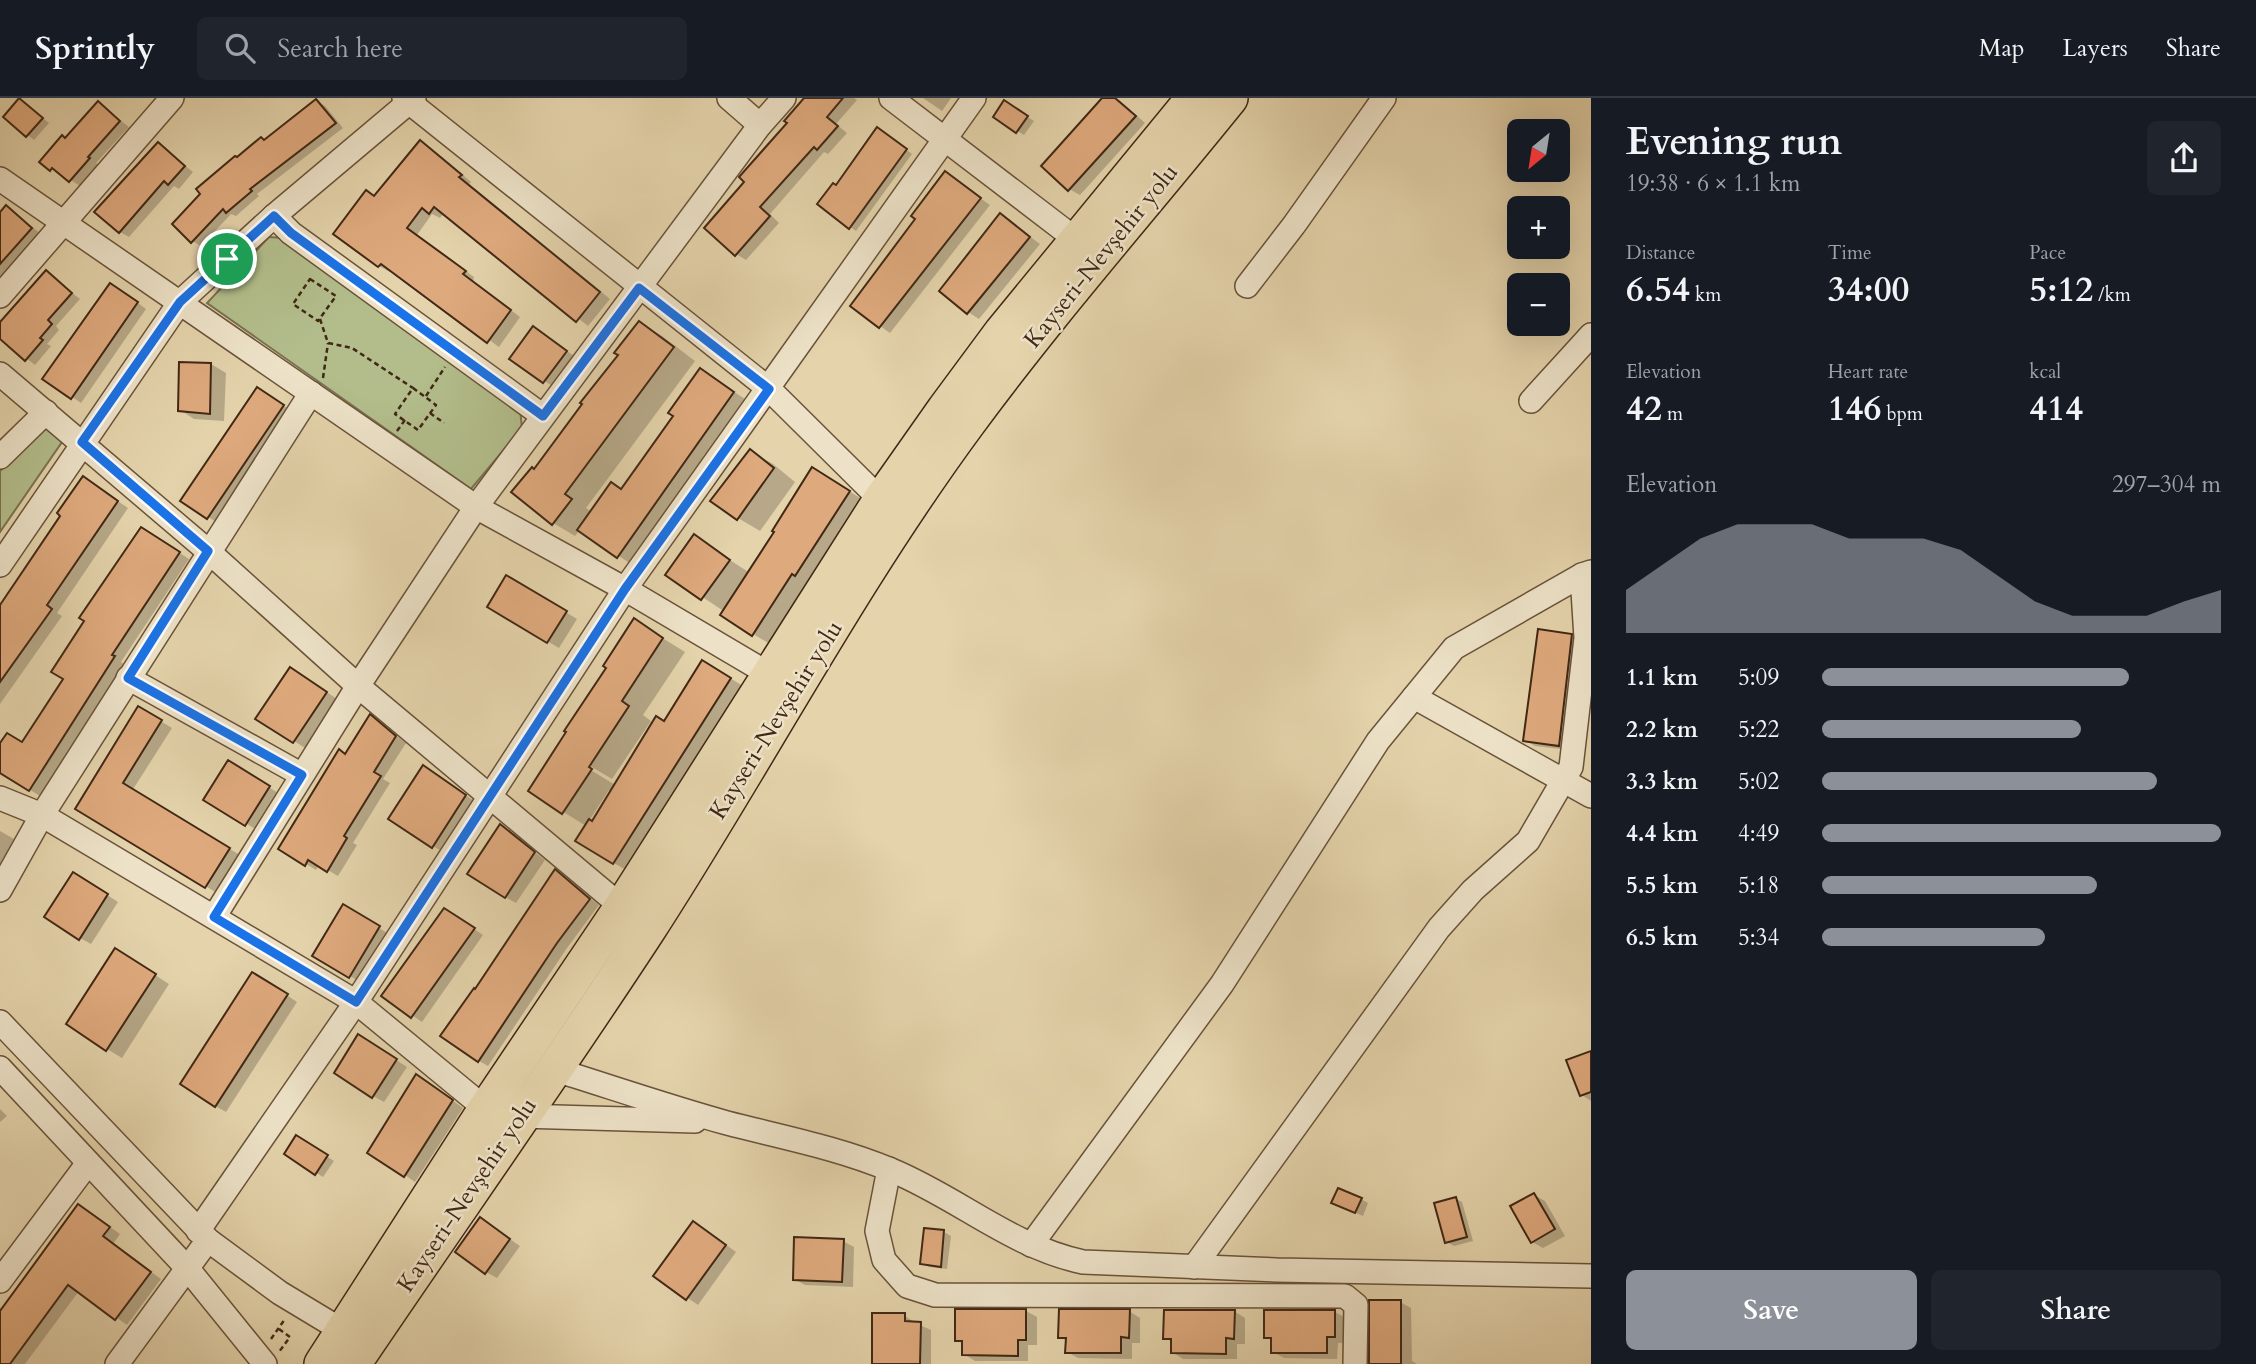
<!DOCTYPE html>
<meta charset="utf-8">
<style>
body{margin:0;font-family:Cardo,serif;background:#20242c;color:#f1f3f6;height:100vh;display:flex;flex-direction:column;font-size:26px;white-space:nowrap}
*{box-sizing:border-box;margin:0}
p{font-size:23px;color:#9ea1a6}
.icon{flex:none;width:38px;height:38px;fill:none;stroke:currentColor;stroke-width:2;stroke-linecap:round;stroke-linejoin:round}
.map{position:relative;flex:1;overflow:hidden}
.panel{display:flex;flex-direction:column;background:#171b24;width:665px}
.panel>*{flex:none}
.needle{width:46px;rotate:210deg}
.fabs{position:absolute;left:1507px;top:21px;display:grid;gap:14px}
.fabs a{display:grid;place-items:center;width:63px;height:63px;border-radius:10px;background:#171b24;box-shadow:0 7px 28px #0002;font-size:35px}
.pin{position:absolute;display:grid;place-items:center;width:60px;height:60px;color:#fff;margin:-30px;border:4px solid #fff;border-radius:50%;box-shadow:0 2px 7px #0007}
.round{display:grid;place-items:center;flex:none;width:74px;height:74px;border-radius:10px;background:#20242c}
.overview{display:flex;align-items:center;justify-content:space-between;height:119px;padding:0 35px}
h1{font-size:38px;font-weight:700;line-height:52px}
.metrics{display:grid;grid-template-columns:repeat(3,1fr);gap:10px;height:119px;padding:7px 35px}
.metrics div{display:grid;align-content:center}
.metrics b{font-size:35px;font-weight:700}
.metrics small{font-size:19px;font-weight:400}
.metrics p{font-size:19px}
.chart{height:196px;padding:14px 35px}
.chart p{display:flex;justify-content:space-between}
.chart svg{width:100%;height:126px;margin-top:7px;fill:#8c9099;opacity:.7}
.cta{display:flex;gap:14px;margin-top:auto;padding:14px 35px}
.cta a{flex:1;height:80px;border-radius:10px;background:#8c9099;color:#fff;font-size:28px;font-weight:700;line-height:80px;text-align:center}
.cta a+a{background:#20242c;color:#f1f3f6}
ul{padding:0 35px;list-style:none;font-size:23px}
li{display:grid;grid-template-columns:112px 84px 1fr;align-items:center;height:52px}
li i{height:18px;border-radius:9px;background:#8c9099}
header{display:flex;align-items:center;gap:42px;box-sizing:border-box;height:98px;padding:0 35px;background:#171b24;border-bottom:2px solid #363941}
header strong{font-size:33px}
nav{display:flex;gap:38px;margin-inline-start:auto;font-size:24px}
.search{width:490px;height:63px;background:#20242c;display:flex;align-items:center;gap:18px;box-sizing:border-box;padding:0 24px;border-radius:10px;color:#9ea1a6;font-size:26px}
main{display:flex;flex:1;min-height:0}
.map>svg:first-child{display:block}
.green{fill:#b2bd8b;stroke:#7a7250;stroke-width:2}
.shadow{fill:#0003;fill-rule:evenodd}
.building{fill:#dea97d;stroke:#412815;stroke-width:2}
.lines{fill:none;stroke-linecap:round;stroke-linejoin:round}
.minor-casing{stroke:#6a533a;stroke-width:26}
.highway-casing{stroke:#412815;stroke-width:38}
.path{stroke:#412815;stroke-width:2.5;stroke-dasharray:5 3.5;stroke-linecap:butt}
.minor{stroke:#ede2c8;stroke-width:23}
.highway{stroke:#e4d3ab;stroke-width:35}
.route-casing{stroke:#fff;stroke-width:14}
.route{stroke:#1a73e8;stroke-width:9}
.labels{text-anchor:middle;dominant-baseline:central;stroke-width:5;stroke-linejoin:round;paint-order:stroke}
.street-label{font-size:24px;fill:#412815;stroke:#ede2c8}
</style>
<header>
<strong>Sprintly</strong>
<div class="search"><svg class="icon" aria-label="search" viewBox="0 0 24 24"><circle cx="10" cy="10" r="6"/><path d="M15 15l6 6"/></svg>Search here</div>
<nav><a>Map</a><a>Layers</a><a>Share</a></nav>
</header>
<main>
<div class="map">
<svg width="1591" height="1266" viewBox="0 0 1591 1266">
<rect width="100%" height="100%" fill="#e4d3ab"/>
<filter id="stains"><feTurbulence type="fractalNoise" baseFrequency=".00286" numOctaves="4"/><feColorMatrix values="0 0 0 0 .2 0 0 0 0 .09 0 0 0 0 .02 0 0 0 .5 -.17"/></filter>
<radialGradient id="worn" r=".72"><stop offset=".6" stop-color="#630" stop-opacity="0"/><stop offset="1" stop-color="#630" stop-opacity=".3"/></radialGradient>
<g class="green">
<polygon points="269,139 284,140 520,311 522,330 471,391 207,205"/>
<polygon points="48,328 62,344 0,434 0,373"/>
</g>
<g class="shadow">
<polygon points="808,0 854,0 857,2 836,26 847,35 828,56 824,54 770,116 779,125 746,162 736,156 747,84 741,79"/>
<polygon points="923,0 951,0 942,13"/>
<polygon points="1104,0 1119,2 1145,25 1080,97 1069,91"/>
<polygon points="20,2 49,25 34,42 5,19"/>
<polygon points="317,3 325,8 343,30 257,96 259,98 236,118 231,116 201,148 192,143 202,96 237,61 265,43"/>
<polygon points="1004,4 1034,23 1024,37 995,19"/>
<polygon points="98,5 129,29 96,65 98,66 80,88 42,63 66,41"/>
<polygon points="885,36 912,56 856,133 850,129"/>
<polygon points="421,44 431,50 471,84 469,86 610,201 588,228 444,115 440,120 432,116 417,137 474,179 473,184 520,219 499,249 391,171 390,174 379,168 336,136 375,99"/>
<polygon points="158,46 193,74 179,91 174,88 129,139 120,134"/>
<polygon points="945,75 990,107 890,235 852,208 917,120"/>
<polygon points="6,109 17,116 42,137 0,186 0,117"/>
<polygon points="1000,117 1040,146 979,221 968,214"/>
<polygon points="46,175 80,201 56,228 59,232 47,246 51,248 35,267 0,239 0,227"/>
<polygon points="120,192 146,211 81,305 44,280"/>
<polygon points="640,225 662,238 695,263 586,410 592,414 623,392 675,318 700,272 756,308 640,472 580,432 575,438 553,425 535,373 620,257"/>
<polygon points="544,237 577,260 555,290 511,260"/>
<polygon points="211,266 226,275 224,323 194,321 180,312"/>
<polygon points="266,296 292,313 216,424 183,403"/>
<polygon points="750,353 773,366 795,384 760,433 738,420"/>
<polygon points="835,384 871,407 775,549 753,536 725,514 668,476 694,439 750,475"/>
<polygon points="94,387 128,410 57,515 62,518 0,606 0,509"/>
<polygon points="152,437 189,461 121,564 124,566 40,698 0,673 0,649 23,646"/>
<polygon points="507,479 577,521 559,550 489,509"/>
<path d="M635 523 685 554 643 617 651 623 612 681 585 665 584 668 617 688 665 625 725 577 753 594 636 778 614 765 586 728 530 693ZM609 692 612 694 593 725 589 723Z"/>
<polygon points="1571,538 1581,543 1569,652 1535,648 1525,642"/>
<polygon points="301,577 337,601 305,650 258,620"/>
<polygon points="139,610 172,630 132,693 240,757 217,795 77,711"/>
<polygon points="371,619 406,645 383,681 390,685 353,745 357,747 338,778 319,767 316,772 280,750 346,658"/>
<polygon points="239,671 280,696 257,732 206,701"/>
<polygon points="438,678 480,707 448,757 433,748"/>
<polygon points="501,728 545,762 516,805 505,799"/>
<polygon points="0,733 14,741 0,767"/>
<polygon points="556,774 599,807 567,850 488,968 479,963 476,893"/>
<polygon points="84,782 118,804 91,846 80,840"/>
<polygon points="344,809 389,836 360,884 315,857"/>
<polygon points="454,817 483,837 422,924 384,898"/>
<polygon points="130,861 169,886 122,960 107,951"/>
<polygon points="264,882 297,904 226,1014 215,1008"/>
<polygon points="370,945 407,969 384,1004 373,998"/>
<polygon points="1591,954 1591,1003 1582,997"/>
<polygon points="428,985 463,1010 415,1084 405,1077"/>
<polygon points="0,1011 7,1018 0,1024"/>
<polygon points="297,1039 334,1063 323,1079 286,1056"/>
<polygon points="1534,1097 1545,1103 1565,1138 1543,1150 1532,1144"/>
<polygon points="1455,1100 1462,1104 1473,1143 1454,1148 1447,1144"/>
<polygon points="1361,1101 1368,1105 1363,1118 1340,1108"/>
<polygon points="89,1114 120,1136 113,1146 161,1181 127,1227 79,1193 25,1266 0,1266 0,1215"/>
<polygon points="491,1128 520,1148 497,1180 486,1174"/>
<polygon points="704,1131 736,1154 698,1207 655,1178"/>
<polygon points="944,1134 951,1138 947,1171 929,1169 922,1165"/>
<polygon points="843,1143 854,1149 853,1189 805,1187 794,1181"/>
<polygon points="1400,1204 1411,1210 1412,1263 1417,1266 1370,1266"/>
<polygon points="1026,1213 1037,1219 1037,1247 1028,1247 1028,1263 975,1263 964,1256 964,1246 957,1242"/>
<polygon points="1129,1213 1140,1220 1140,1245 1132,1245 1132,1261 1078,1260 1067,1254 1067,1243 1060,1239"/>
<polygon points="1234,1213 1245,1220 1245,1246 1237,1246 1237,1261 1183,1261 1172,1254 1172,1244 1165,1240"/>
<polygon points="1266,1214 1335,1214 1346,1220 1346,1245 1338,1245 1337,1261 1284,1260 1273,1254 1273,1243 1266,1239"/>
<polygon points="904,1217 915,1225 931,1232 931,1266 873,1266"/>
</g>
<g class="building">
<polygon points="19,0 43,20 26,39 3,19"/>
<polygon points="804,0 843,0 827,19 838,28 817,52 814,49 760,109 770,118 735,158 704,130 744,84 739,79 787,25 784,23"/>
<polygon points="1102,0 1115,0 1136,18 1068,93 1041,68"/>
<polygon points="316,1 336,25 250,91 252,93 226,115 223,111 191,145 172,126 200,96 196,91 235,58 237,59 261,39 264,42"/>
<polygon points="1004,2 1028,18 1016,35 993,19"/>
<polygon points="98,3 120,23 88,59 90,60 69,84 52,70 50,73 39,64 62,37 65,40"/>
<polygon points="877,29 907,51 849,131 817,106 833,85 836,87"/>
<polygon points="420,42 462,77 459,79 600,194 576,224 434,109 429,116 422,110 407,130 466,173 463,176 511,212 487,245 381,166 378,169 333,136 366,92 374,98"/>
<polygon points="158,44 185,68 168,87 164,83 119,135 94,114"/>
<polygon points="945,73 981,100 879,230 850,208 915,121 911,118"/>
<polygon points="6,107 32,130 0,166 0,114"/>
<polygon points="1000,115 1030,139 967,216 939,193"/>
<polygon points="46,172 72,195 48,222 52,226 40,240 43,242 25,263 0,241 0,224"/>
<polygon points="110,185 138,204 71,301 42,281"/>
<polygon points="639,223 674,249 565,396 572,401 552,427 511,394 532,369 534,371 582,306 580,305 618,257 614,255"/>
<polygon points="533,228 567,253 543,285 509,261"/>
<polygon points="179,264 211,265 210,316 178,313"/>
<polygon points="700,270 734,294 617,460 577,432 611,384 621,391 673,318 668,315"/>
<polygon points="257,289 284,307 207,421 180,403"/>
<polygon points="750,351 774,370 737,422 710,403"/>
<polygon points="812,369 850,393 795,478 792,476 752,538 720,517 774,434 772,433"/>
<polygon points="83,378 118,403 47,507 52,511 0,584 0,507 60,418 57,415"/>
<polygon points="141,429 180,454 112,557 115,558 29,693 0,675 0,645 7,635 22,644 63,581 51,574 84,523 79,520"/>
<polygon points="694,436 730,462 701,502 665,477"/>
<polygon points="506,477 567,513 547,545 487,509"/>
<polygon points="634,520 663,540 622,603 629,608 589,669 592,671 562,716 528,693 566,634 564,633 606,570 603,568"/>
<polygon points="1538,531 1572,536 1559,648 1523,643"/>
<polygon points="702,562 731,580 613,766 575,743 589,721 592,723 656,618 664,623"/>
<polygon points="290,569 327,594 293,645 255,621"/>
<polygon points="138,608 162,622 123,685 230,750 205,790 75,711"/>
<polygon points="370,616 396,638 374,674 381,678 344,738 347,740 327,774 308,762 305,768 278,751 339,651 345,656"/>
<polygon points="228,662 270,688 245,728 203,702"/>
<polygon points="423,667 466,697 432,750 388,721"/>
<polygon points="500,726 535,754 505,800 467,776"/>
<polygon points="555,771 590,801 557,845 478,964 440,938 474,890 475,891"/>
<polygon points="73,774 108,796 79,842 44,819"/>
<polygon points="343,806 380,828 349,880 312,858"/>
<polygon points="444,810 475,830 411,920 381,898"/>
<polygon points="115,850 156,876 106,953 66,926"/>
<polygon points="252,874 288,896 215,1009 180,986"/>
<polygon points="358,936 397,961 372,1000 334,975"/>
<polygon points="1591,953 1591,994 1580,998 1566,962"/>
<polygon points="416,976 453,1002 404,1079 367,1055"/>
<polygon points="296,1037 328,1057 315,1077 284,1056"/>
<polygon points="1338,1090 1362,1100 1355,1115 1331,1105"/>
<polygon points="1534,1095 1555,1131 1531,1145 1510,1108"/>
<polygon points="1456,1099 1467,1139 1445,1145 1434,1105"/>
<polygon points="78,1106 110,1129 103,1138 151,1174 115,1222 68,1187 10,1266 0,1266 0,1213"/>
<polygon points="480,1119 510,1141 485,1176 455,1154"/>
<polygon points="693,1123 726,1147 686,1202 653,1178"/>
<polygon points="924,1130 944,1132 941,1169 920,1166"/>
<polygon points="794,1139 844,1141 842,1184 793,1182"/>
<rect x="1369" y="1202" width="32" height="64"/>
<polygon points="955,1211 1026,1211 1026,1242 1018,1242 1018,1258 962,1257 962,1243 955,1243"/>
<polygon points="1059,1211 1130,1211 1129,1240 1121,1239 1121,1255 1065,1255 1066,1240 1058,1240"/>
<polygon points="1164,1212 1235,1212 1234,1241 1226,1240 1226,1256 1171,1255 1171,1241 1163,1241"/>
<polygon points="1264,1212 1335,1212 1335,1239 1327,1239 1327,1255 1271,1255 1271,1240 1264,1240"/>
<polygon points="872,1215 905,1215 905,1223 921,1224 920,1266 872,1266"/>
</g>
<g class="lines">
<g class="minor-casing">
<g id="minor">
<polyline points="404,0 769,291 881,402"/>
<polyline points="729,0 760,27"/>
<polyline points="891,0 1078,143"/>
<polyline points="0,81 476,409 625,491 769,576"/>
<polyline points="274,118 291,135 543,318"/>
<polyline points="1247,188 1294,127 1384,0"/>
<polyline points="0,198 172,0"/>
<polyline points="0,276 208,453 358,588 622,809"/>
<polyline points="1531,303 1591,237"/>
<polyline points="0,359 46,314"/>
<polyline points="0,467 180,204 274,118 414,0"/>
<polyline points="128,580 302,677"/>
<polyline points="1414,599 1591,698"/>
<polyline points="0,700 42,717 356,904 486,1011"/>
<polyline points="0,792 42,717 311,295"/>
<polyline points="214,819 358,588 476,409 760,27 784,0"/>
<polyline points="0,924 208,1142 280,1195 343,1233"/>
<polyline points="0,970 188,1171 265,1266"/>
<path d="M553 971C611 989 669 1009 727 1025 781 1039 839 1050 891 1072 957 1099 1012 1149 1083 1164L1277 1172 1591 1178"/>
<polyline points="521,1018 695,1023"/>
<polyline points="889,1071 877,1133 884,1162 907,1188 935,1197 1345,1198 1356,1207 1355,1266"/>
<polyline points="198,1133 356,904 625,491 974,0"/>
<polyline points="1031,1147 1222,886 1378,643 1454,550 1582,477 1591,474"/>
<polyline points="1194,1169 1439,830 1473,792 1528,743 1571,669 1586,540 1582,477"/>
<polyline points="0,1183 88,1065"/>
<polyline points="117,1266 208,1142"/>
</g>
</g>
<g class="highway-casing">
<g id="highway">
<polyline points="322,1266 486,1011 622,809 881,402 945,311 1002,234 1194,0"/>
<path d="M353 1266C451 1121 553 977 649 830 757 663 849 486 967 326 1050 213 1143 108 1230 0"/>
</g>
</g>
<g class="path">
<polygon points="310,181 336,198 318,223 293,206"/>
<polyline points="320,221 328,245 352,250 413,290"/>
<polyline points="323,280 328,245"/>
<polygon points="413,290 436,307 418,332 395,316"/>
<polyline points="426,298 445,269"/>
<polyline points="430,315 444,325"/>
<polyline points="397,333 405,322"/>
<polyline points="279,1231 290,1239 279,1254"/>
<polyline points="271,1241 285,1221"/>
</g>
<use href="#minor" class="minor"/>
<use href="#highway" class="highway"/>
</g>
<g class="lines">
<g class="route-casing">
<polygon id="route" points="274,118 291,135 543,318 639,190 769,291 625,491 356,904 214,819 302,677 128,580 208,453 82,344 180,204"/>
</g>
<use href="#route" class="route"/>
</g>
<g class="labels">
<g class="street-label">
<text transform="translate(1101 158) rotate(-51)">Kayseri-Nevşehir yolu</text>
<text transform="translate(776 622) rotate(-58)">Kayseri-Nevşehir yolu</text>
<text transform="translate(467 1097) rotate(-56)">Kayseri-Nevşehir yolu</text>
</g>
</g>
<rect width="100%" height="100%" filter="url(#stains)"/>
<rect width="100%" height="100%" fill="url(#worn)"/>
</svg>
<div class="fabs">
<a><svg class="needle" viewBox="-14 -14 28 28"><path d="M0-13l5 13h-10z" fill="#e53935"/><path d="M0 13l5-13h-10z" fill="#9ea1a6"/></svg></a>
<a>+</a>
<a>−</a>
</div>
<div class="pin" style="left:227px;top:161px;background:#1e9e55"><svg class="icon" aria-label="arrive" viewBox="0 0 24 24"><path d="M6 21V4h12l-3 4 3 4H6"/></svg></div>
</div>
<section class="panel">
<div class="overview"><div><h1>Evening run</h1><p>19:38 · 6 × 1.1 km</p></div><a class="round"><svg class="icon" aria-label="share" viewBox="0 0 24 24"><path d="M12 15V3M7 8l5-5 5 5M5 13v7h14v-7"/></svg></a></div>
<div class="metrics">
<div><p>Distance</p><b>6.54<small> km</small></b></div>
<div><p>Time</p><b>34:00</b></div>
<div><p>Pace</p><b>5:12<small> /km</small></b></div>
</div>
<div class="metrics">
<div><p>Elevation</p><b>42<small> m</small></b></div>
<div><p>Heart rate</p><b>146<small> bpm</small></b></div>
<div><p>kcal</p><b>414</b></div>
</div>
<div class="chart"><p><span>Elevation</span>297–304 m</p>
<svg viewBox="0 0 160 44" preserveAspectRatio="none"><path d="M0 44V29L10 20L20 11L30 6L40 6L50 6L60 11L70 11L80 11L90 15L100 24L110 33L120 38L130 38L140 38L150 33L160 29V44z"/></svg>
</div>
<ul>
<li><b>1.1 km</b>5:09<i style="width:77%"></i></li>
<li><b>2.2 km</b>5:22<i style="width:65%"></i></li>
<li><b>3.3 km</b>5:02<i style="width:84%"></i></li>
<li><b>4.4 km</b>4:49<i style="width:100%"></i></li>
<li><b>5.5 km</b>5:18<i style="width:69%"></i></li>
<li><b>6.5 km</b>5:34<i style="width:56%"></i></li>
</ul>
<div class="cta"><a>Save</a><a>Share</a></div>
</section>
</main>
